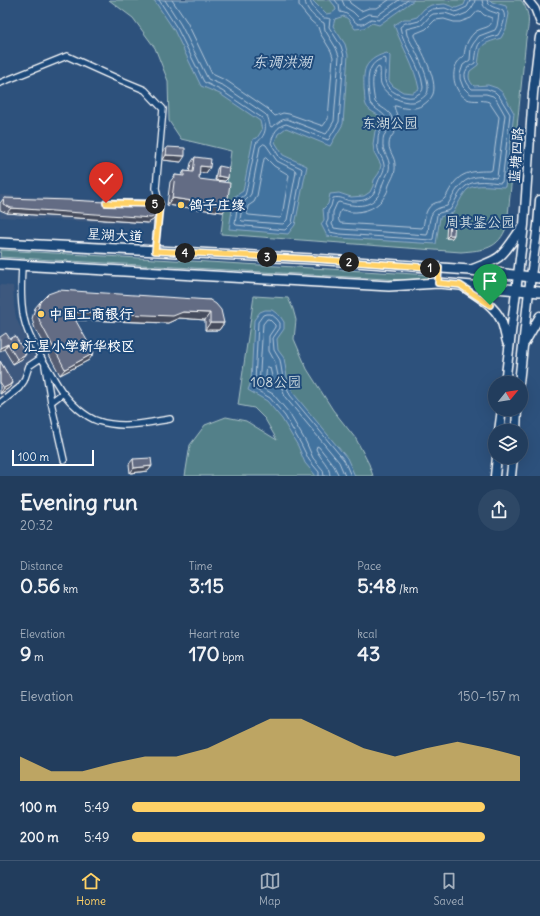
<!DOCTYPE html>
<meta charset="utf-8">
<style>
body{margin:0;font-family:Delius,"LXGW WenKai TC",sans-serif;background:#2e4866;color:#f1f3f6;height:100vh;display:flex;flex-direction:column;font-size:15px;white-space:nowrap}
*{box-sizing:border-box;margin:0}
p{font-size:13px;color:#a2aebc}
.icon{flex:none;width:22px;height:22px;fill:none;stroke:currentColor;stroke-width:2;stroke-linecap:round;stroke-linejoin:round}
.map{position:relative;height:476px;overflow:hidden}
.details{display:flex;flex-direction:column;background:#223d5d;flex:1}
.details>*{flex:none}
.needle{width:26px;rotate:60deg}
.tools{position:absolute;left:488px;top:376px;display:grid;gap:8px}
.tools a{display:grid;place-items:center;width:40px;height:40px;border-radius:50%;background:#223d5d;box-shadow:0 4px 16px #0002,0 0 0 1px #3f5672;font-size:20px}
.scale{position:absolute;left:12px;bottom:10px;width:82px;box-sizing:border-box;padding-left:4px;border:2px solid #fff;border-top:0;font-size:11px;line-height:14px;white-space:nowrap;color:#fff;-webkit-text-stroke:3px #1f4a7a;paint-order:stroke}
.pin{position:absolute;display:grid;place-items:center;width:34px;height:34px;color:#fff;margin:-41px -17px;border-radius:50% 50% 50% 0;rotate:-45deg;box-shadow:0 0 4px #0007}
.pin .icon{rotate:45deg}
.km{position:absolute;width:20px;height:20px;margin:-10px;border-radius:50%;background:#222;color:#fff;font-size:11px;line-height:20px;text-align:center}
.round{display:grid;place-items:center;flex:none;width:42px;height:42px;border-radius:21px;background:#2e4866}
.summary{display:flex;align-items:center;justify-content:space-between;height:68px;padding:0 20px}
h1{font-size:22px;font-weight:700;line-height:30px}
.stats{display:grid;grid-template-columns:repeat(3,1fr);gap:6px;height:68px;padding:4px 20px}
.stats div{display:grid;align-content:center}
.stats b{font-size:20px;font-weight:700}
.stats small{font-size:11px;font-weight:400}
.stats p{font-size:11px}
.chart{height:112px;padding:8px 20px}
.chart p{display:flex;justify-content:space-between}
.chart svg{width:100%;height:72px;margin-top:4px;fill:#ffd166;opacity:.7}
ul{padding:0 20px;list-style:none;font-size:13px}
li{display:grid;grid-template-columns:64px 48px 1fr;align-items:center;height:30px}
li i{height:10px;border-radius:5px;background:#ffd166}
.menu{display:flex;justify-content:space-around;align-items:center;height:56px;border-top:1px solid #3f5672;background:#223d5d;font-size:11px;color:#a2aebc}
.menu a{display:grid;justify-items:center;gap:2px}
.menu .active{color:#ffd166}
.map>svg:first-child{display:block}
.built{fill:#3d597e}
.green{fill:#528089;stroke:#a8c0c4}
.water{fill:#43739f;stroke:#8eabc5}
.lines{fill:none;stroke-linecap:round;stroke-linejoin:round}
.shore{stroke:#b4c7d9;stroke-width:1}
.minor-casing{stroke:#fff;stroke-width:8}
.tertiary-casing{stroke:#fff;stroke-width:10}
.secondary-casing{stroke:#fff;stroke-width:11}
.primary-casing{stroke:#fff;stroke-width:12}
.minor{stroke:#1f4a7a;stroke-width:5.5}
.tertiary{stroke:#1f4a7a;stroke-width:7}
.secondary{stroke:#1f4a7a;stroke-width:8}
.primary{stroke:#1f4a7a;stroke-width:9}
.wall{fill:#555d72;stroke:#fff}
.shaded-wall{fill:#454c5c;stroke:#fff}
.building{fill:#636c84;stroke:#fff}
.route-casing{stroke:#fff;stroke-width:8}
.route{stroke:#ffd166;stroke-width:5}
.poi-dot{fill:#ffd166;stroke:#1f4a7a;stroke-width:1.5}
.labels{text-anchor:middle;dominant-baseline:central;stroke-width:4;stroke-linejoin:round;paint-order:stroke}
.park-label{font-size:14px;fill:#d4dfe2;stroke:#1f4a7a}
.street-label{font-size:14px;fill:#fff;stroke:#1f4a7a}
.poi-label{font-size:14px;font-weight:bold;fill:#fff;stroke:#1f4a7a;text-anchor:start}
.water-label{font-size:15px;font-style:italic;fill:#d0dce7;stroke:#1f4a7a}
</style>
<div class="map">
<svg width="540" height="476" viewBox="0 0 540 476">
<rect width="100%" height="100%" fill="#2d517c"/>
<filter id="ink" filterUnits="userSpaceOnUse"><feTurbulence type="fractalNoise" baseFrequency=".025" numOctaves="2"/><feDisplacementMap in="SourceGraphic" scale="8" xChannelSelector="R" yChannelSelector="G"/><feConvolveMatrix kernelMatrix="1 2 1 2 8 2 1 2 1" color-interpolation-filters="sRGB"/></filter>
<g filter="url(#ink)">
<g class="built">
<polygon points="0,195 156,203 155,225 0,217"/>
<polygon points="0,285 13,286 14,306 16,318 22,331 36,360 22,370 19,385 0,398"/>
</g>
<g class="green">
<path d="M109 0H521C531 14 529 23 526 39L507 225C499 250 483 250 461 252L221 234 231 151 181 139 169 121 168 81 155 48 133 18Z"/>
<polygon points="1,250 432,275 432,278 403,280 0,257"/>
<polygon points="254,296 288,298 293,309 296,320 294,339 307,369 333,410 356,439 369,464 373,476 185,476 190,445 205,425 226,417 246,421 277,440 265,419 254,408 238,405"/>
</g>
<g class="water">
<polygon points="154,0 312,0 326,14 332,13 336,10 335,6 330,0 414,0 379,25 372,23 364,28 355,29 348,19 344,16 335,19 333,26 345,44 348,55 343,124 330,146 286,128 278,134 275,142 283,155 307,166 295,225 288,234 229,229 234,197 243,191 253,139 257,138 262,130 260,121 220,94 201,86 174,30"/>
<path d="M466 0H490L492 2 506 6 509 14 506 29 501 38C480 45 481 43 478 65L470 71C468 77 469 81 474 86L488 85 497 88 503 93 514 113 505 187C495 187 476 183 468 189 462 194 457 207 453 213L440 217 436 244 340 238 327 236 321 224 324 220 323 209 328 204 330 194 339 193 351 197 364 196 370 192 373 186 374 180 379 173 381 165 374 152 373 144 375 131 384 122C382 114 369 113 366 105 364 101 365 94 364 89 364 82 363 73 366 67 370 59 379 55 387 53L390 56 389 81 393 86 403 92 412 93 419 89C415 67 402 47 394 25L404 19H410L417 17 424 9 431 5 445 4 456 8 464 5Z"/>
<polygon points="265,310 272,310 280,316 284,322 284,329 277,339 278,350 284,358 287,377 294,394 347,458 355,476 316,476 305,463 298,446 282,419 267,401 248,390 251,382 254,320 260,312"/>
</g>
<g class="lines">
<g class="shore">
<path d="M159 0 177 28 204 82 222 91 262 118C269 127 264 138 256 143L246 192 245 195 238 200 235 224 236 225 285 230 292 223 302 169 301 168 280 158 271 143C273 134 277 126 286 124L328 140 329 139 339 122 344 56 341 46 329 27 330 19C328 18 326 18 324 18 319 16 310 5 310 0"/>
<path d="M165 0 181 25 208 79 224 86 265 114C270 118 268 123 271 127 277 125 280 119 287 119L326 134 327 133 334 121 339 56 336 48 325 30 324 23C316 19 305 10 305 0"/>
<polyline points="172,0 187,22 212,74 227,81 268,109 275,116 283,113 289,114 323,126 328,119 333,57 331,51 320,33 318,27 311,21 301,9 299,5 299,0"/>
<path d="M335 0 339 5 340 12C350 13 350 19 358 24H363L371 19 379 20 408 0"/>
<polyline points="342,0 345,7 353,12 360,19 369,14 378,15 399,0"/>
<polyline points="349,0 350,3 361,11 369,8 377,8 389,0"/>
<path d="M470 0 469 3 467 7 458 11 455 12 445 8 432 9 427 12 419 21 411 23H405L400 27C403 47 421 65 423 87 423 91 421 93 418 94 417 95 414 97 413 97 404 99 387 91 385 81 384 75 386 66 386 60L385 58C363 62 368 87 370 103 374 109 386 114 387 120 389 126 383 128 380 132 378 135 378 138 378 141 376 153 383 156 384 165 385 172 380 176 378 182 375 190 375 195 366 199 363 201 355 201 351 201 344 200 341 196 333 198L331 206 328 211V220L326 224 330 232 340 234 431 240 433 239 437 215 439 213 450 210C455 202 459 191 466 186 475 179 490 182 500 183L502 182 510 114 499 96 495 92 487 89H472C467 84 462 76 467 69 468 66 472 65 475 63 478 40 477 42 498 35 502 28 507 18 503 11 497 7 488 8 487 0"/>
<path d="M475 0 474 4 471 9 467 13 457 17 445 13 433 14 430 16 422 25 406 29 407 35C414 48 429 75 428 89 428 94 425 96 421 99 418 100 416 102 413 102 401 103 387 96 382 86 379 81 381 74 380 68L378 67C370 75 373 91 375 102 380 108 390 110 392 118 394 126 389 128 385 134 383 136 383 140 383 143 382 151 388 156 389 163 391 171 385 177 383 183 381 188 381 193 377 197 368 209 351 206 339 202L337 203 333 212V220L332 224 334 228 341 229 427 235 428 233C429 225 429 212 437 209 440 207 444 207 447 206 455 193 460 179 476 177 482 176 489 177 496 178L497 177 505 115 496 99 493 96 486 94H471L468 92 463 87 460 79V74L463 65 470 60 471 48 473 44 479 36 495 30 497 26 499 14C491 11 483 11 482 0"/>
<path d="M478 11H480L484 15 492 18C493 30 481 26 474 33 467 40 465 47 464 56 462 58 459 60 457 63 450 75 455 93 467 99 474 102 482 99 489 102L499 117 492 170 490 171C475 171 461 171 452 186 449 190 447 196 444 199 441 202 438 202 435 203 425 207 425 218 423 227L422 228 340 223C337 218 339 214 341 210 344 210 347 211 350 212 366 213 379 207 386 194 388 191 388 188 389 185 392 178 396 173 395 165 395 157 389 152 389 145 389 135 398 132 399 123 399 117 395 112 394 106H396C405 109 414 110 423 105 427 102 431 99 433 94 438 80 421 49 414 36V34L426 29 435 20 444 19 454 22H460L471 18Z"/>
<polygon points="264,144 266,145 277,161 295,170 296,172 287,220 283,224 242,221 240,219 243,203 248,198 251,194 260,147"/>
<polygon points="266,158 274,166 289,175 282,216 280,218 249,215 247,214 248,206 254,202 257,196 264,159"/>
<polygon points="267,367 269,367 270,368 274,384 272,386 266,382"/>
<polyline points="319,476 319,472 309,460 301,444 285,416 270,398 253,388 255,382 258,322 263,315 266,314 271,314 277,319 280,323 280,328 273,338 274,350 280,360 283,378 290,395 344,460 351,476"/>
<polyline points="324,476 323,470 313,458 306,442 289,413 273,394 259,386 263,324 267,319 269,319 275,325 275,327 269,336 269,351 275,362 279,380 285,397 339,462 345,476"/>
<path d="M330 476C330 465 320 459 316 449L317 446 319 447 334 466 339 476"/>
</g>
<g class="minor-casing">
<g id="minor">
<polyline points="0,83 67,56 116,78 145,90 163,109 156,188 159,204"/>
<polyline points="110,203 159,204 155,251"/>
<path d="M22 266C21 285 20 307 26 326 31 342 41 358 50 372 54 379 58 386 63 393 71 403 85 417 98 421 122 429 146 423 170 419"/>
<polyline points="45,366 51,402 64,460"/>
<polyline points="51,402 63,393"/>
<polyline points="0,403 19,388 24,381 29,366 41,358"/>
</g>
</g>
<g class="tertiary-casing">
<polyline id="tertiary" points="528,0 535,9 540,22"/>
</g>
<g class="secondary-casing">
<g id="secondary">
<path d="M470 270C479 266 491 263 499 257 508 250 516 235 523 226"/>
<path d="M461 285C476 295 493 304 501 320 504 327 505 335 507 342"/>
<polyline points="525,342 540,316"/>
<polyline points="505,383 524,225 533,93 538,50 540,37"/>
<polyline points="519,383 529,291 538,225 540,200"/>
<polyline points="499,431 502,409"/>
<polyline points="503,431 505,430 511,431"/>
<polyline points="516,431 517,409"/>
<polyline points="495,476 497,457"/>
<polyline points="511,476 513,457"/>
</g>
</g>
<g class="primary-casing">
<g id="primary">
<polyline points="0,243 313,259 470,270 540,278"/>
<polyline points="0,264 389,286 438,283 540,292"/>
</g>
</g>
<use href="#minor" class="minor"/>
<use href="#tertiary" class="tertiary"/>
<use href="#secondary" class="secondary"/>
<use href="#primary" class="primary"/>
</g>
<g class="wall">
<polygon points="167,147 181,162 163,160 163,152"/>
<polygon points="195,157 210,167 206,173 199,173 199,179 223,212 167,205 170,182 175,175 181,176 184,171 189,172 191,163"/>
<polygon points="219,166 228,178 225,181 215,180 217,169"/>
<polygon points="4,198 153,220 148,223 7,213 0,210 0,203"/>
<polygon points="450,218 452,238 446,238 447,222"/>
<polygon points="210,300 224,323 219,330 205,330 205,320 179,318 168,323 75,320 89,360 60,375 35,329 32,319 35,308 40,302"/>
<polygon points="10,339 26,354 22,359 13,364 4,349"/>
<polygon points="0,361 13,383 9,388 0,394"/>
<polygon points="133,459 152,466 148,471 130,473 129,464"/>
</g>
<g class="shaded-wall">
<polygon points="166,155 185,156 181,162 163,160"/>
<polygon points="200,166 210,167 206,173 196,172"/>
<polygon points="218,176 228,178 225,181 215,180"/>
<polygon points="172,198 227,206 223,212 167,205"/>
<polygon points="11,208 157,215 153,220 148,223 7,213"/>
<polygon points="449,235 454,235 452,238 446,238"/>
<polygon points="71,312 183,312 210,313 205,320 179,318 168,323 66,319"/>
<polygon points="210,323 224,323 219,330 205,330"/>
<polygon points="8,344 4,349 0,351 0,348"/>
<polygon points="94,353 89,360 60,375 65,369"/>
<polygon points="26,354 22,359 13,364 17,359"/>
<polygon points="13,383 9,388 0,394 4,388"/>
<polygon points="152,466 148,471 130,473 134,468"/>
</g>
<g class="building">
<polygon points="167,147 185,148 185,156 166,155"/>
<polygon points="195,157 211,159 210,167 200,166 199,179 230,183 227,206 172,198 175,175 184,176 184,171 193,172"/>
<polygon points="219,166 229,168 228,178 218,176"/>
<polygon points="4,198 70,200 158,205 157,215 151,218 11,208 3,204"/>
<polygon points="450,218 455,219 454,235 449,235"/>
<polygon points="59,290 210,300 216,304 221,310 224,323 210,323 210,313 183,312 173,316 71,312 94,353 65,369 40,322 37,312 40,302 48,294"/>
<polygon points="6,333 10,339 15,336 26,354 17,359 8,344 0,348 0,337"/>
<polygon points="0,361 13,383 4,388 0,382"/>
<polygon points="151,458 152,466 134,468 133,459"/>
</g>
</g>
<g class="lines" filter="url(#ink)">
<g class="route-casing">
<polyline id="route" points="106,203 160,204 155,251 313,259 439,268 438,283 460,285 490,305"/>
</g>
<use href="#route" class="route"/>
</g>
<g class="poi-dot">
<circle cx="181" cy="205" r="4"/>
<circle cx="41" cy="314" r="4"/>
<circle cx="15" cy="346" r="4"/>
</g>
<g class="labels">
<g class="park-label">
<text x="390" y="123">东湖公园</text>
<text x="480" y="222">周其鉴公园</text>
<text x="276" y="382">108公园</text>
</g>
<g class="street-label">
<text transform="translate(516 155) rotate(-86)">蓝塘四路</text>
<text transform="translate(115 235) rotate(3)">星湖大道</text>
</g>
<g class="poi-label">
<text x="189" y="205">鸽子庄缘</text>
<text x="49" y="314">中国工商银行</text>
<text x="23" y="346">汇星小学新华校区</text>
</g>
<g class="water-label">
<text x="282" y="61">东调洪湖</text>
</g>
</g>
</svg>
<div class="tools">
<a><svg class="needle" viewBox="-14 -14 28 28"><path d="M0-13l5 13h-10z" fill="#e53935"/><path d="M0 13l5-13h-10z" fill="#a2aebc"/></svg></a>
<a><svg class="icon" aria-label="layers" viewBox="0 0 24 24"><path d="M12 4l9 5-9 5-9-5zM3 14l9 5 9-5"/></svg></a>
</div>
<div class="scale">100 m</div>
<div class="pin" style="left:490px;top:305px;background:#1e9e55"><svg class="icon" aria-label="arrive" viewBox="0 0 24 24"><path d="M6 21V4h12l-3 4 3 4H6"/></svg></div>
<div class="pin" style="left:106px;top:203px;background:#d93025"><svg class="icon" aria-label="check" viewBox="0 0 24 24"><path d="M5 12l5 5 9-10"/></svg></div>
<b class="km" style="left:430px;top:268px">1</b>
<b class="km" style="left:349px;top:262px">2</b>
<b class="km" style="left:267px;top:257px">3</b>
<b class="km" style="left:185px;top:253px">4</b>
<b class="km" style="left:155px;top:204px">5</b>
</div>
<section class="details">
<div class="summary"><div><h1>Evening run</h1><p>20:32</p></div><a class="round"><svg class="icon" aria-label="share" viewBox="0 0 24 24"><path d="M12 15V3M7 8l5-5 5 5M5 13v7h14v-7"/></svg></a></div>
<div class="stats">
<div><p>Distance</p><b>0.56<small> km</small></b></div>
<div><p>Time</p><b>3:15</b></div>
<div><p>Pace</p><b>5:48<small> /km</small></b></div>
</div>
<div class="stats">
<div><p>Elevation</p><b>9<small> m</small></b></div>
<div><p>Heart rate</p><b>170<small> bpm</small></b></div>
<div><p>kcal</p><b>43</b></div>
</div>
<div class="chart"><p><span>Elevation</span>150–157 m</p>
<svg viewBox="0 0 160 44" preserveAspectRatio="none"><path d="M0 44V29L10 38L20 38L30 33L40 29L50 29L60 24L70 15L80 6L90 6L100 15L110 24L120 29L130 24L140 20L150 24L160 29V44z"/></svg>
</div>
<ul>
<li><b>100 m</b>5:49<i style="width:91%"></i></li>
<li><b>200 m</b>5:49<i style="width:91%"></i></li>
</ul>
</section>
<nav class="menu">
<a class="active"><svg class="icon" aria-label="home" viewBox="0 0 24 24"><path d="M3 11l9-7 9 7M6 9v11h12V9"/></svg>Home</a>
<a><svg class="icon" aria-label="map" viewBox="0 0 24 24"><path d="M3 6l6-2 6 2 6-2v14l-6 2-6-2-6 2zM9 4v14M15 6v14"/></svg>Map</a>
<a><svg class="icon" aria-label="saved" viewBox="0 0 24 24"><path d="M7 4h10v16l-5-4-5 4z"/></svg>Saved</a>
</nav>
